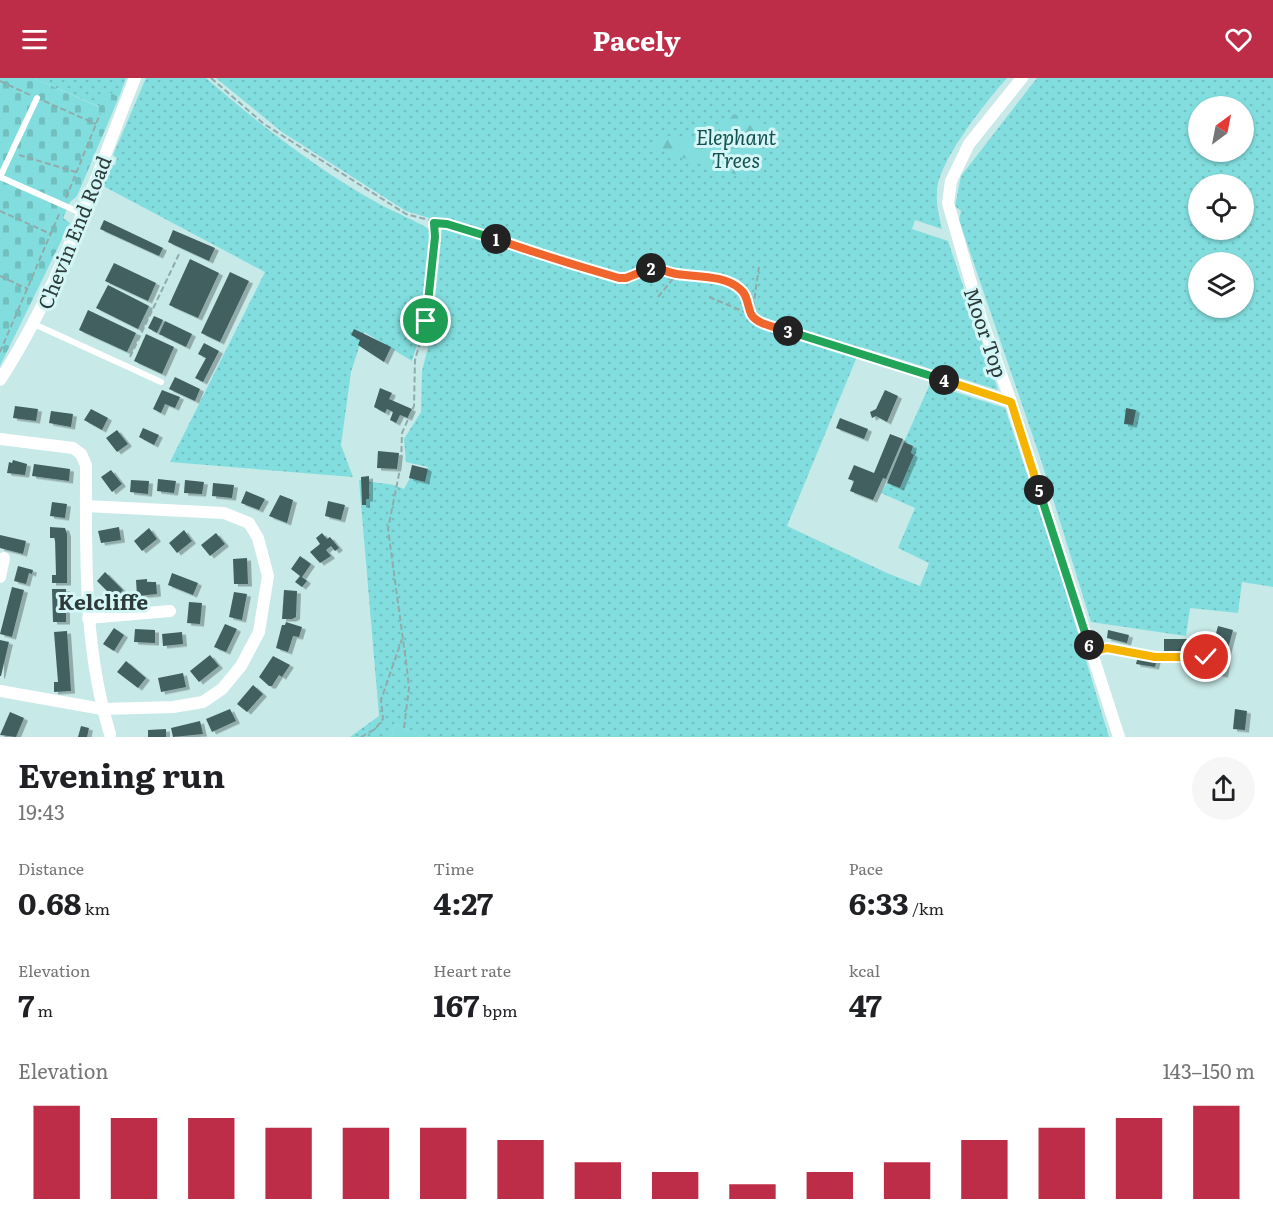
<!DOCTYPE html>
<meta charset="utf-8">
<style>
body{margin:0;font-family:Literata,serif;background:#f6f6f6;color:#202124;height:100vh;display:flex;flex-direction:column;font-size:22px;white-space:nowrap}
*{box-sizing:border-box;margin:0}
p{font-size:20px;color:#757577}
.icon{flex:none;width:33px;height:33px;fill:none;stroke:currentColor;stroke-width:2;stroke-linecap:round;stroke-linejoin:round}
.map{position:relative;height:659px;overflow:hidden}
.sheet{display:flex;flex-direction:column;background:#fff;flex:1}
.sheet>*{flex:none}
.needle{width:39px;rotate:32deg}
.buttons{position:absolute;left:1188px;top:18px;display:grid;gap:12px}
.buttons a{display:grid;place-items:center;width:66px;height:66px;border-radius:50%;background:#fff;box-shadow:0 2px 4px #0004;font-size:30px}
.pin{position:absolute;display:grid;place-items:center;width:51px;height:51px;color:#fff;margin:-26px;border:3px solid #fff;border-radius:50%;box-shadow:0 2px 6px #0007}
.km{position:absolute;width:30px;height:30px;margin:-15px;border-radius:50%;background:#222;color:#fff;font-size:16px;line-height:30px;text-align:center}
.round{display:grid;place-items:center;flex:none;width:63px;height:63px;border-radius:32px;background:#f6f6f6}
.head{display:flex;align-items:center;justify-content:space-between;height:102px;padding:0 18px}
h1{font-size:33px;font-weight:700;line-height:45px}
.metrics{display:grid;grid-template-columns:repeat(3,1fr);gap:9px;height:102px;padding:6px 18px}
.metrics div{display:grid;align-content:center}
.metrics b{font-size:30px;font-weight:700}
.metrics small{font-size:16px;font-weight:400}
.metrics p{font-size:16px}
.chart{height:168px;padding:12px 18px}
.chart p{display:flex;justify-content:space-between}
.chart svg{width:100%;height:108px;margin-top:6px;stroke:#be2d47;stroke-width:6}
header{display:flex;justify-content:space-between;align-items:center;height:78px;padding:0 18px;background:#be2d47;color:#fff;font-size:27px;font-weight:700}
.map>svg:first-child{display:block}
.grass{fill:url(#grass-dots);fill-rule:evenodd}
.forest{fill:url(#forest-firs)}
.cemetery{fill:url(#cemetery-stones)}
.park{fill:#82dede}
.building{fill:#426060;filter:url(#shadow)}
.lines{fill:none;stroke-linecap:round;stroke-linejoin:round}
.path{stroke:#91abab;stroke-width:2;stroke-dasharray:6 3;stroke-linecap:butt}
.lane{stroke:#fff;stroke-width:6}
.street{stroke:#fff;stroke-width:12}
.split-1-casing{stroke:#fff;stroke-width:12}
.split-2-casing{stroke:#fff;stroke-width:12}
.split-3-casing{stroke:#fff;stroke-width:12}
.split-4-casing{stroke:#fff;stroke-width:12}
.split-5-casing{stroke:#fff;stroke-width:12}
.split-6-casing{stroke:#fff;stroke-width:12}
.split-7-casing{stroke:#fff;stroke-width:12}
.split-1{stroke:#22a559;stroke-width:8}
.split-2{stroke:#f0652b;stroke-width:8}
.split-3{stroke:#f0652b;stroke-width:8}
.split-4{stroke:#22a559;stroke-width:8}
.split-5{stroke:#f5b400;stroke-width:8}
.split-6{stroke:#22a559;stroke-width:8}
.split-7{stroke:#f5b400;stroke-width:8}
.labels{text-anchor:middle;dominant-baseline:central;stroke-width:6;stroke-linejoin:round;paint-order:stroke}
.park-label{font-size:20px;font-style:italic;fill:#135151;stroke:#d4f6f6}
.street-label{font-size:20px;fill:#2d3a3a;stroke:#d4f6f6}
.neighbourhood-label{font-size:21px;font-weight:bold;fill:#2d3a3a;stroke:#d4f6f6}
</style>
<header><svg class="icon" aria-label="menu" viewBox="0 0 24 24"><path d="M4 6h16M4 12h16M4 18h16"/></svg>Pacely<svg class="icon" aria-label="heart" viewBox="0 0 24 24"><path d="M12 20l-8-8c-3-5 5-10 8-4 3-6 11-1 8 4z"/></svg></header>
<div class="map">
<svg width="1273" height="659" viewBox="0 0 1273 659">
<defs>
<pattern id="grass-dots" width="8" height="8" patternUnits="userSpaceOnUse" patternTransform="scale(1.5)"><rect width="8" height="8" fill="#82dede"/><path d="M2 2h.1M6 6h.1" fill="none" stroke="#71bfbf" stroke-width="1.8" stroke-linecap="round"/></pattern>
<pattern id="forest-firs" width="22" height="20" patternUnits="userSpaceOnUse" patternTransform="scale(1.5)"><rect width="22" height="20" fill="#82dede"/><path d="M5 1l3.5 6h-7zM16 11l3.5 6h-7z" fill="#71bfbf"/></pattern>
<pattern id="cemetery-stones" width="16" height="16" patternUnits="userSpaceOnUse" patternTransform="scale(1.5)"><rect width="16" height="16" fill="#82dede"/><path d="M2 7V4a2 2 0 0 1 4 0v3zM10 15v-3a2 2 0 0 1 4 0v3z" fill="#71bfbf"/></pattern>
<filter id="shadow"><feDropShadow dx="4" dy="2.5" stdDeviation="0" flood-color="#0004"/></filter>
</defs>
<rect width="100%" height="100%" fill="#c7e9e8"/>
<g class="grass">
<polygon points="34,0 126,0 119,19 104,13 100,29"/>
<path d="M146 0H206C260 47 318 92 381 127 390 132 427 148 430 152L424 244 412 283 364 254 351 294 341 367 353 399 170 384 265 194 105 109 101 104 109 86 115 87 117 80 113 77Z"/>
<path d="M216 0H1007C986 24 938 83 937 114 936 126 939 139 942 151L915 142 912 151 948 163 998 312 861 269 787 448 887 495 920 508 929 485 898 470 915 430 881 415 887 405 900 410 914 377 911 375 913 368 904 364 930 306 1005 330 1062 502 1109 659H423L396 646 391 659H350L379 638 359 402 394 407 404 411 410 400 425 404 428 389 406 384 404 361 421 334 422 293 432 254 442 151 429 140 406 133 282 54Z"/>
<path d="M1037 0H1273V509L1242 504 1238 535 1190 530 1186 558 1091 544 1041 382 959 142 961 133 955 128 961 98ZM1198 28H1244V74H1198ZM1198 106H1244V152H1198ZM1198 184H1244V230H1198Z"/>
</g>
<polygon class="forest" points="734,36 776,50 747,100 652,70 664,58 710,61"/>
<polygon class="cemetery" points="0,0 34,0 99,29 104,12 119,19 77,118 70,124 63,140 70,145 0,288"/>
<polygon class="park" points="396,646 423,659 391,659"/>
<g class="building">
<polygon points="104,142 163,170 159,178 100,151"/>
<polygon points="173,152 215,170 209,183 168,164"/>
<polygon points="190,181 219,195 198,240 169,227"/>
<polygon points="114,185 156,205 148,223 105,203"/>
<polygon points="230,194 249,203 220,264 201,255"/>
<polygon points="108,207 149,228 138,251 96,230"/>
<polygon points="88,232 136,255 127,274 79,252"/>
<polygon points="154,238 163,242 157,255 148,250"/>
<polygon points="165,243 192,256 186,269 159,256"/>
<polygon points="354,251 391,269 384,284 358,267 360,262 351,257"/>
<polygon points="146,256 174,269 162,296 134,283"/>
<polygon points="204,265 219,273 203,304 195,300 206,280 198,276"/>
<polygon points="175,299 200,311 195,323 169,311"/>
<polygon points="380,310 392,315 389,321 412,331 408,340 400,337 396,345 390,342 393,334 387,331 385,335 374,329"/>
<polygon points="162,312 180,319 175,330 165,326 161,335 153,331"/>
<polygon points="885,312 898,318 887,344 876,338 872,340 870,334 876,331"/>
<polygon points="15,328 38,331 36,343 13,340"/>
<polygon points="1126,330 1136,332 1133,347 1124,346"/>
<polygon points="91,331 108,340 102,352 84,342"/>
<polygon points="51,333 73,336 71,349 49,345"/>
<polygon points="840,340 868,351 864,361 836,350"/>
<polygon points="143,350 159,357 154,367 139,359"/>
<polygon points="117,352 128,366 117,374 106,360"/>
<polygon points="890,356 903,361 886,401 883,400 873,422 850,413 854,403 848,401 854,387 874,395"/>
<polygon points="904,364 913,368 911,375 914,377 900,410 887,405"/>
<polygon points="378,373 399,375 397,391 377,390"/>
<polygon points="13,382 27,386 25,397 7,395 9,384 12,385"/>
<polygon points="34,386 70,391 69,403 32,398"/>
<polygon points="412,387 428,391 425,404 409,400"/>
<polygon points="111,392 122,406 112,414 101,399"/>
<polygon points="369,398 369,421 366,421 366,427 362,427 361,399"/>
<polygon points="158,401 176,403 174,415 157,413"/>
<polygon points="131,402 149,403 148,416 130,414"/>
<polygon points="185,402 204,404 202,416 184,415"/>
<polygon points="213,405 234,407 232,420 212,418"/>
<polygon points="246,413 265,421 259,432 241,425"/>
<polygon points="280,417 293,422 287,445 269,438"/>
<polygon points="328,423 345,427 341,442 325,438"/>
<polygon points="52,424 67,426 65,440 50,438"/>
<polygon points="50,449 65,450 67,456 67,505 52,505 52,497 56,497 55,460 50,460"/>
<polygon points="119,449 121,462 101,465 98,453"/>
<polygon points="149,450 157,461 142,473 134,463"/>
<polygon points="184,452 192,463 177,475 169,465"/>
<polygon points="216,455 225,466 210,478 201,467"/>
<polygon points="322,455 327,461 330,459 339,470 335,473 331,468 326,472 331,478 320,485 310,474 320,466 316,460"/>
<polygon points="0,457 26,463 23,476 0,470"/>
<polygon points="300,478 311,486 302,499 307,503 302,509 295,504 300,498 291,491"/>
<polygon points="247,480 248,506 234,506 233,481"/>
<polygon points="18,488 33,492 32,496 29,495 26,506 14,503"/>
<polygon points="105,494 123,512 115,521 97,503"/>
<polygon points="172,495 198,505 193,517 168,507"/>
<polygon points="147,501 147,504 156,504 157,516 137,518 136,502"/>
<polygon points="12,509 24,512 12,559 0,556"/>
<polygon points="52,511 66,511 66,544 53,544"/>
<polygon points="284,512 297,513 296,539 292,541 282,541"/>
<polygon points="234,514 247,516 242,542 229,539"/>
<polygon points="189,524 202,525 200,546 187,545"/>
<polygon points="286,544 302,549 299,559 293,558 288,574 276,570 282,547 285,547"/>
<polygon points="225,546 237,551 226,574 214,569"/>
<polygon points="1218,548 1233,552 1226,578 1211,574"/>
<polygon points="114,550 124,557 114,573 103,566"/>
<polygon points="135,551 155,552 155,565 134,564"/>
<polygon points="1108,552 1129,557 1127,565 1107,560"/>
<polygon points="67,553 71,613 54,614 54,604 58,604 54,554"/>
<polygon points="182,554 183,566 163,568 162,556"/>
<polygon points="1164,561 1195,561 1195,574 1164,573"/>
<polygon points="0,562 9,564 1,598 0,598"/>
<polygon points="1211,576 1227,580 1224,597 1196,592 1198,583 1209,585"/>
<polygon points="210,577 219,588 199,604 190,593"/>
<polygon points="273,578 290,587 282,599 279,597 272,608 269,608 259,599"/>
<polygon points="1138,578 1157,581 1155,589 1136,586"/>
<polygon points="126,583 146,600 138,610 117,594"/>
<polygon points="183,595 186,609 161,614 158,600"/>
<polygon points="253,607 263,616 247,634 237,626"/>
<polygon points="230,631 236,643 212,654 206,641"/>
<polygon points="1235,631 1247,633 1245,652 1233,651"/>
<polygon points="10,634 24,640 16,659 0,657"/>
<polygon points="200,643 203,656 173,659 171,650"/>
<polygon points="81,648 89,650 87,659 78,659"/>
<polygon points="166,651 166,659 148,659 148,652"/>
</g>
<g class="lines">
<g class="path">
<path d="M211 0 264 46 406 136 511 164 538 178 619 200C631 200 638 193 649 190 660 188 666 194 676 197 695 201 721 196 739 209 753 219 746 235 764 246L998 319"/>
<polyline points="0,3 30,17"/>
<polyline points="44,23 96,46"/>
<polyline points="19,77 76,94"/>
<polyline points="66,120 100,36"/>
<polyline points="0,133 51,156"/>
<polyline points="433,151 434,163"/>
<polyline points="0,198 28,211"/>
<polyline points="658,219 676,197"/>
<polyline points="709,219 752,237 759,189"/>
<polyline points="0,274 60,134"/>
<polyline points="130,279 180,174"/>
<polyline points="404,650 409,610 407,591 388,451 401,386 402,355 414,328 415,282 426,243 435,156 434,145"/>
<polyline points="361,659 375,651 383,641 381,622 402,561"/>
</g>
<g class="lane">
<polyline points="0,99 81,135"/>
<polyline points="0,99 37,20"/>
<polyline points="34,246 161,304"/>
<polyline points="1091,574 1107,570 1155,579 1206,579"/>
</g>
<g class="street">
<polyline points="1022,0 969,66 951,103 948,125 981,240 1011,324 1119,659"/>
<path d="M0 302C60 210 94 102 135 0"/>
<path d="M0 361 73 370 81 376 86 387C86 477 83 568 110 656"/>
<polyline points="0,499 4,480"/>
<polyline points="88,540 170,533"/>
<polyline points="0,613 102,631 173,629 203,624 222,611 241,588 259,554 268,498 258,460 249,445 224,435 86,428"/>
</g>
</g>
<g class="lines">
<g class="split-1-casing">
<polyline id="split-1" points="426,243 435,159 434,145 447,146 496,161"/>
</g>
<g class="split-2-casing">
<path id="split-2" d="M496 161C536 175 577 188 619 200H626L651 190"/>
</g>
<g class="split-3-casing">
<path id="split-3" d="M651 190C661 190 668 195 677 196 696 199 725 197 740 211 748 217 747 227 751 236 757 247 777 249 788 253"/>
</g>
<g class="split-4-casing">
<polyline id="split-4" points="788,253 944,302"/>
</g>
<g class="split-5-casing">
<polyline id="split-5" points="944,302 1011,324 1039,412"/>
</g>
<g class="split-6-casing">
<polyline id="split-6" points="1039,412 1089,567"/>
</g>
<g class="split-7-casing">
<polyline id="split-7" points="1089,567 1091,574 1107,570 1155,579 1206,579"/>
</g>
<use href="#split-1" class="split-1"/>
<use href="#split-2" class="split-2"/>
<use href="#split-3" class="split-3"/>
<use href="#split-4" class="split-4"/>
<use href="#split-5" class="split-5"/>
<use href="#split-6" class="split-6"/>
<use href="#split-7" class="split-7"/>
</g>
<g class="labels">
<g class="park-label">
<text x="736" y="58">Elephant<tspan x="736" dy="23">Trees</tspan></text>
</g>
<g class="street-label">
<text transform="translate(73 154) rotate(-68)">Chevin End Road</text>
<text transform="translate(987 254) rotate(71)">Moor Top</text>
</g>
<g class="neighbourhood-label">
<text x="103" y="522">Kelcliffe</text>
</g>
</g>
</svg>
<div class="buttons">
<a><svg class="needle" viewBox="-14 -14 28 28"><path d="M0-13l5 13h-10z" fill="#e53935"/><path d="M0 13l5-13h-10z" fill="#757577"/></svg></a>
<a><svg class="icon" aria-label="locate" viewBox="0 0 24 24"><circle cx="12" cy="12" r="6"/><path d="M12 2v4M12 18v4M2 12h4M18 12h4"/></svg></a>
<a><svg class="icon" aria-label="layers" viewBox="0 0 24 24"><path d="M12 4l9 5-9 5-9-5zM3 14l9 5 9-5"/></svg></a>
</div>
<div class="pin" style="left:426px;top:243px;background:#1e9e55"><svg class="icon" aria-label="arrive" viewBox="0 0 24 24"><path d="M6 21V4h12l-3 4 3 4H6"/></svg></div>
<div class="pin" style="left:1206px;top:579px;background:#d93025"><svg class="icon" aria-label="check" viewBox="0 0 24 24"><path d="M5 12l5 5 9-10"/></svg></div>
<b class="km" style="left:496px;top:161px">1</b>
<b class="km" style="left:651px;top:190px">2</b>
<b class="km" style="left:788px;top:253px">3</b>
<b class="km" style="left:944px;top:302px">4</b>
<b class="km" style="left:1039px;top:412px">5</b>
<b class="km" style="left:1089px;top:567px">6</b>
</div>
<section class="sheet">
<div class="head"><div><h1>Evening run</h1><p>19:43</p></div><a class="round"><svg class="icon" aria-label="share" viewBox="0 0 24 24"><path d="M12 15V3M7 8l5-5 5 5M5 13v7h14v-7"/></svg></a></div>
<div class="metrics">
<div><p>Distance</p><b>0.68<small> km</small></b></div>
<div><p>Time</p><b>4:27</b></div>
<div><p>Pace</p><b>6:33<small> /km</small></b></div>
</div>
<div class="metrics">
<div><p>Elevation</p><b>7<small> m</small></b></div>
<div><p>Heart rate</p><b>167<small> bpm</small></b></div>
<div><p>kcal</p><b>47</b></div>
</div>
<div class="chart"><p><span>Elevation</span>143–150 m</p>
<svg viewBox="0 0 160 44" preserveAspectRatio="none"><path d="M5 44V6M15 44V11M25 44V11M35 44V15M45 44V15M55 44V15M65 44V20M75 44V29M85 44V33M95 44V38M105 44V33M115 44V29M125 44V20M135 44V15M145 44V11M155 44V6"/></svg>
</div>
</section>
